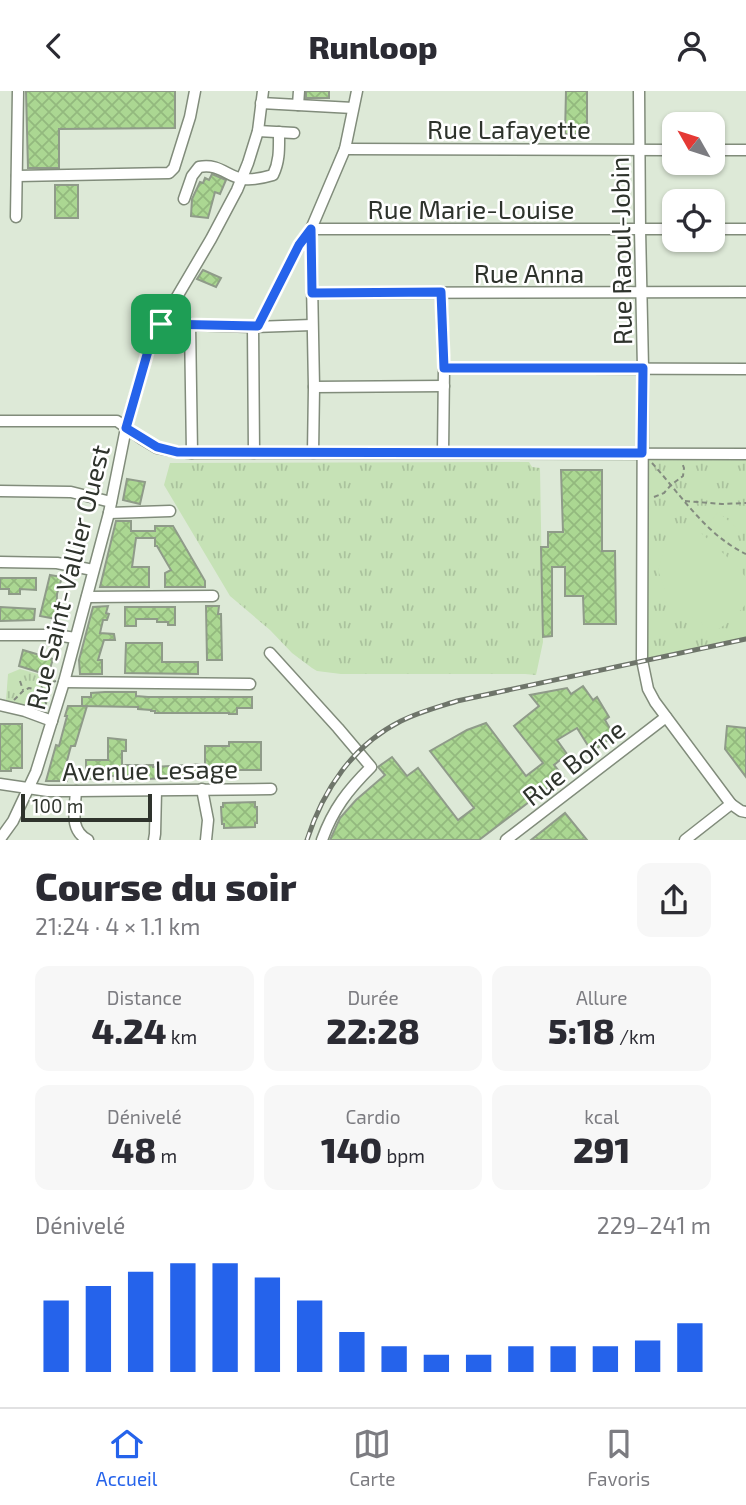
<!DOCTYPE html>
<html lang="fr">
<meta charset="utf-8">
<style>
body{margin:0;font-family:"Exo 2",sans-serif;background:#f7f7f7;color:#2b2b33;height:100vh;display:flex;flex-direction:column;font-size:26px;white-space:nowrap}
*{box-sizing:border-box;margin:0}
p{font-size:23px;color:#7c7c81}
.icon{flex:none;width:38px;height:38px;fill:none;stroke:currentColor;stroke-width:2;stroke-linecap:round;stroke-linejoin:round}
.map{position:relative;height:749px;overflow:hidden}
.sheet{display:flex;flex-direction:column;background:#fff;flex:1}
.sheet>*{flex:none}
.needle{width:46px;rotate:309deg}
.fabs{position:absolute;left:662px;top:21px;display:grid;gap:14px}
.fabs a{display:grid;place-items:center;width:63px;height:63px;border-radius:14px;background:#fff;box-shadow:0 2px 5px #0004;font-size:35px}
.scale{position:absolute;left:21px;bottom:18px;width:131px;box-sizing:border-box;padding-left:7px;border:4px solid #2e332c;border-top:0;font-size:19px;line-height:24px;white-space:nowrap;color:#2e332c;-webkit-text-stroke:5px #fff;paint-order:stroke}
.pin{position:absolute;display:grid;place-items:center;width:60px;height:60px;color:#fff;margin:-30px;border-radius:14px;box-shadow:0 4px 10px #0006}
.round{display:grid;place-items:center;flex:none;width:74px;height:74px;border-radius:14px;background:#f7f7f7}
.headline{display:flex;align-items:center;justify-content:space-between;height:119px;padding:0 35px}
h1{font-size:38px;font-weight:800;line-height:52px}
.metrics{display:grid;grid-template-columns:repeat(3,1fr);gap:10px;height:119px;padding:7px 35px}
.metrics div{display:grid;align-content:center;border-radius:14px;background:#f7f7f7;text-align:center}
.metrics b{font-size:35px;font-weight:800}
.metrics small{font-size:19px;font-weight:400}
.metrics p{font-size:19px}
.chart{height:196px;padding:14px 35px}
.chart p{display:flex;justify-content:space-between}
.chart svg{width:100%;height:126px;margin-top:7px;stroke:#2563eb;stroke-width:6}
header{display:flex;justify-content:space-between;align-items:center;height:91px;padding:0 35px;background:#fff;font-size:32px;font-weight:800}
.tabs{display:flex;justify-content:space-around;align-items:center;height:98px;border-top:2px solid #e1e1e2;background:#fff;font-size:19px;color:#7c7c81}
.tabs a{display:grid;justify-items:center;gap:4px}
.tabs .active{color:#2563eb}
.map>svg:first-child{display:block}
.grass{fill:url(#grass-tufts)}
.garden{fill:#c6e2b6}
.building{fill:url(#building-cross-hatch);stroke:#8f9b89;stroke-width:2}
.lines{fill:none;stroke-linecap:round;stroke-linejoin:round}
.minor-casing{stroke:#818c7b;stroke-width:13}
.path{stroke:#838b7f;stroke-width:2;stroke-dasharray:5 3.5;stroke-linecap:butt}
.minor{stroke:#fff;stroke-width:10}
.rail-casing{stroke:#6e756a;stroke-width:5}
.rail{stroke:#fff;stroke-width:2.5;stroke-dasharray:8;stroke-linecap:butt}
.route-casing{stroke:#fff;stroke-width:14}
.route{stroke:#2563eb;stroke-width:9}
.labels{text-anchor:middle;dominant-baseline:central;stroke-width:5;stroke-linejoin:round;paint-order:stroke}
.street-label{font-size:26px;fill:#2e332c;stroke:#fff}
</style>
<header><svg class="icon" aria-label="back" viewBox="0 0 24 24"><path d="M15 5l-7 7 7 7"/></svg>Runloop<svg class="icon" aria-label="person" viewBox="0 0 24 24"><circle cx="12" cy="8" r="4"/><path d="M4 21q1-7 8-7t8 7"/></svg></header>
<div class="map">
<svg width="746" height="749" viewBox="0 0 746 749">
<defs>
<pattern id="grass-tufts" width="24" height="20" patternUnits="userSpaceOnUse" patternTransform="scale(1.75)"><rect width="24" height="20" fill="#c6e2b6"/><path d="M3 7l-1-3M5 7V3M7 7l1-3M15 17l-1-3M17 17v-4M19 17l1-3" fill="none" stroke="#aac29d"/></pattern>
<pattern id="building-cross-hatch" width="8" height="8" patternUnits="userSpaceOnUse" patternTransform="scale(1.75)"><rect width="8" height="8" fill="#abd792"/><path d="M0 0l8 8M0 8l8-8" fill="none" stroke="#93b97e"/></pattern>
</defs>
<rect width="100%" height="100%" fill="#dde9d7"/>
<g class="grass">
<polygon points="642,362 746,363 746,547 642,569"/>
<polygon points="529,371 532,376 540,377 543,551 536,584 525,583 341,583 317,580 312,577 292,562 270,539 230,505 164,394 170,372"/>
<polygon points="20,578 55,588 46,617 42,618 6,609 8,583"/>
</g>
<g class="garden">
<polygon points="718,421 738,438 729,449 709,433"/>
<polygon points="688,430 737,475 746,487 746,513 732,529 714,541 690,524 664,497 658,479 667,451"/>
</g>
<g class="building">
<polygon points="26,0 175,0 175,37 59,38 59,77 28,77"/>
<rect x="306" y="0" width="23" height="7"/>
<polygon points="566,0 587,0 587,43 565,43"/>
<polygon points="212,83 226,89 220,103 215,101 208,127 191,125 192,108 200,91 203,92 205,87 209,89"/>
<rect x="55" y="94" width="23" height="33"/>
<polygon points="203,179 221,187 216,196 197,188"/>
<polygon points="561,379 602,379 602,460 615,460 616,533 584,533 583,505 565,505 565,476 552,476 552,545 543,546 541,456 548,456 548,441 563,441"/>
<polygon points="127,388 145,391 140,413 123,409"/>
<polygon points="116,430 131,430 131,440 155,440 155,435 173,435 205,490 205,496 165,496 165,482 171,479 157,455 155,455 155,447 136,447 132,476 149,476 149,496 100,496"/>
<polygon points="50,484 62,486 57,503 56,528 40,525"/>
<polygon points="0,487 36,487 36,499 20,498 20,503 9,503 9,498 0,498"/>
<polygon points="108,515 106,522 109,523 107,529 103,529 100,542 114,543 115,549 104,549 98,569 102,569 102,583 80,583 79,569 93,516"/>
<polygon points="206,515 219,515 218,523 221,523 222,569 207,569"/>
<polygon points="0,516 35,518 34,529 0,530"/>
<polygon points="125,516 175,516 175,534 168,534 168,531 157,531 157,528 136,528 136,535 125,535"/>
<polygon points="126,552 162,552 162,571 198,571 198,583 125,582"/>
<polygon points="23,559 53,568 48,584 19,575"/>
<polygon points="583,595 593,609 597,606 609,626 605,629 612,641 608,644 611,647 592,661 577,637 557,649 567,663 554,674 563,685 479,749 330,749 340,727 356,709 385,684 378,676 392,666 407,685 418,677 458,729 474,717 430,660 467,639 486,632 526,685 543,672 514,635 539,615 530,604 567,597 571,603"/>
<polygon points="105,601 136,601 136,605 148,606 252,606 252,617 237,617 237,623 229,623 229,622 155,622 155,620 151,620 151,619 138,618 138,616 82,615 82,606 91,606 91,602"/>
<polygon points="68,615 87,615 75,655 71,655 65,677 68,678 67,690 46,690 56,654 59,655 67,625 65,625"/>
<polygon points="0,633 22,633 22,677 11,677 11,680 0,680"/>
<polygon points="727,635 746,637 746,686 725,658"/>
<polygon points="108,647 126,649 126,660 122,660 122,674 153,674 153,676 205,673 205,655 229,655 229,651 261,651 261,679 229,679 229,684 196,684 196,686 146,688 146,685 100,685 100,688 86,688 86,669 108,669"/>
<polygon points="255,711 255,716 257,716 257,732 255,732 255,736 224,737 224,733 222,733 221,716 223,716 223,712"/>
<polygon points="565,722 587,749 531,749"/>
</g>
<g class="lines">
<g class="minor-casing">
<g id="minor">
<polyline points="639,0 640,138 643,277 642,569 648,598 655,611 731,713"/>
<polyline points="261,12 353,17"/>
<polyline points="298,14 299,0"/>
<polyline points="258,40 294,42"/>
<polyline points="345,58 674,59"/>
<polyline points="712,59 746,59"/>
<polyline points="17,85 169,82 174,77 190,26 195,0"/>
<path d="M184 108 192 85 199 76C220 72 227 86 244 88 254 89 263 87 273 84 280 70 279 56 279 41"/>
<polyline points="16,126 18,0"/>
<polyline points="311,138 674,138"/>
<polyline points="712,138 746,138"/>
<polyline points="311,139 314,296 313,362"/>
<polyline points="441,201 444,277 443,361"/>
<polyline points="312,202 746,201"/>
<polyline points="161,233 253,236 312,234"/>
<polyline points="190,233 192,362"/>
<polyline points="258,235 299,154 311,138 345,58 357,0"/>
<polyline points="253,236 254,362"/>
<polyline points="444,277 746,278"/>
<polyline points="314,296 444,295"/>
<polyline points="0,330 117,330 142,348 157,357 177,361 192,362 746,363"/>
<polyline points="0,400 71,401 111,411"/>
<polyline points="109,422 170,420"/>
<polyline points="0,471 57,472 93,479"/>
<polyline points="87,506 213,505"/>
<polyline points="0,544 56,544 75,547"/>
<path d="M270 562 338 637 371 676C348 699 333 718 322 749"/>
<polyline points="64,591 250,593"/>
<polyline points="0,614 25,620 52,630"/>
<polyline points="0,693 48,700 76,700 271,698"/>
<polyline points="202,698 208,729 206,749"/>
<path d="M76 700C75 719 69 739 88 749"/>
<polyline points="0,748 13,730 36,681 64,591 109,422 126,337 148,260 161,233 211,148 237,99 248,72 258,40 263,0"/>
<polyline points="154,749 155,743 156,700"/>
<polyline points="506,749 666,626"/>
<polyline points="685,749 731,713 741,720 746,721"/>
</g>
</g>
<g class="path">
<path d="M652 372C681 404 706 444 746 463"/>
<polyline points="654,406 664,402 671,394 683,385 684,377 682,372"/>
<polyline points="685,410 722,413 746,412"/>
<polyline points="20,590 23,599"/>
<polyline points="44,605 43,601 39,599 45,593 56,590"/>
<polyline points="14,609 23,600 29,597 39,599 39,604 44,606 47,616"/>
</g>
<use href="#minor" class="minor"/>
<g class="rail-casing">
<path id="rail" d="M307 749C323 699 353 654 401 630 419 621 438 616 457 610L746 548"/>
</g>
<use href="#rail" class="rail"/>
</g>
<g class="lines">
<g class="route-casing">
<polygon id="route" points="311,138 312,202 441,201 444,277 643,277 642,362 177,361 157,356 126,337 148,260 161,233 258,235 299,154"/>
</g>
<use href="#route" class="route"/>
</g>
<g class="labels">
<g class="street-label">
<text x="509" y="37">Rue Lafayette</text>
<text x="471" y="117">Rue Marie-Louise</text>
<text transform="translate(620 160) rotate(-91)">Rue Raoul-Jobin</text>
<text x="529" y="181">Rue Anna</text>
<text transform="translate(67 486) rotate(-76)">Rue Saint-Vallier Ouest</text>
<text transform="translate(573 671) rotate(-38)">Rue Borne</text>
<text transform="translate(150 678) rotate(-1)">Avenue Lesage</text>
</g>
</g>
</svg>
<div class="fabs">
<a><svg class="needle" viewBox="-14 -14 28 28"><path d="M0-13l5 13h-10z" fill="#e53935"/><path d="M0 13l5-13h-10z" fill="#7c7c81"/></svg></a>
<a><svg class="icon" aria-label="locate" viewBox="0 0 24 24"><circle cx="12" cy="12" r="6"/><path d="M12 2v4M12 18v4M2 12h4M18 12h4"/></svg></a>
</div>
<div class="scale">100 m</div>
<div class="pin" style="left:161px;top:233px;background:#1e9e55"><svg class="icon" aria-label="arrive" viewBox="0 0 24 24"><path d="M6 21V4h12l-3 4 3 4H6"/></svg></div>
</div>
<section class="sheet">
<div class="headline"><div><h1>Course du soir</h1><p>21:24 · 4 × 1.1 km</p></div><a class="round"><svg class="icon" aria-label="share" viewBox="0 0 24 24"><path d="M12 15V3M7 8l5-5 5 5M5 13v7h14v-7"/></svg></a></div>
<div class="metrics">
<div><p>Distance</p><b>4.24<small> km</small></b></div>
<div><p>Durée</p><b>22:28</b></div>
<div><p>Allure</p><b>5:18<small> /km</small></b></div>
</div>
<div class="metrics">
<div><p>Dénivelé</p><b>48<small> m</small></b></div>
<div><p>Cardio</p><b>140<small> bpm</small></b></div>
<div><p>kcal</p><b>291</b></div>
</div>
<div class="chart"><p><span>Dénivelé</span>229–241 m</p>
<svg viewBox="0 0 160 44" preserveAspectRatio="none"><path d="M5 44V19M15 44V14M25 44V9M35 44V6M45 44V6M55 44V11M65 44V19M75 44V30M85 44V35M95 44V38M105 44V38M115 44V35M125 44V35M135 44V35M145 44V33M155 44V27"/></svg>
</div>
</section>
<nav class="tabs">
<a class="active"><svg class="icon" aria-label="home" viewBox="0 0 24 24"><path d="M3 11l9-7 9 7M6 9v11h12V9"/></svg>Accueil</a>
<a><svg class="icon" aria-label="map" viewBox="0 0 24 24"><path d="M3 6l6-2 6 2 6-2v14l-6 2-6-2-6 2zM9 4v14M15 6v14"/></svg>Carte</a>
<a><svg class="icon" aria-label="saved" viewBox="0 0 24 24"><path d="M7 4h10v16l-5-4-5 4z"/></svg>Favoris</a>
</nav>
